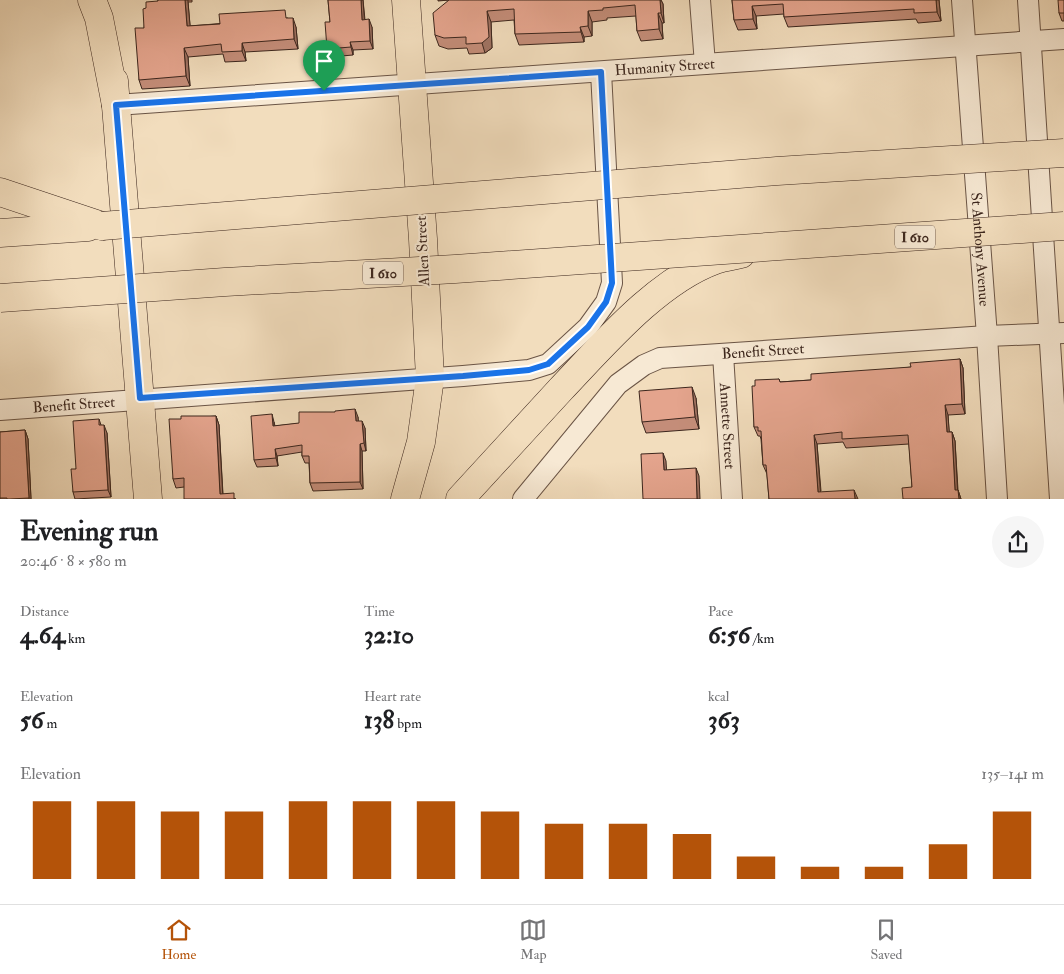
<!DOCTYPE html>
<meta charset="utf-8">
<style>
body{margin:0;font-family:"IM FELL Double Pica",serif;background:#f6f6f6;color:#202124;height:100vh;display:flex;flex-direction:column;font-size:19px;white-space:nowrap}
*{box-sizing:border-box;margin:0}
p{font-size:16px;color:#757577}
.icon{flex:none;width:28px;height:28px;fill:none;stroke:currentColor;stroke-width:2;stroke-linecap:round;stroke-linejoin:round}
.map{position:relative;height:499px;overflow:hidden}
.panel{display:flex;flex-direction:column;background:#fff;flex:1}
.panel>*{flex:none}
.pin{position:absolute;display:grid;place-items:center;width:42px;height:42px;color:#fff;margin:-51px -21px;border-radius:50% 50% 50% 0;rotate:-45deg;box-shadow:0 0 5px #0007}
.pin .icon{rotate:45deg}
.round{display:grid;place-items:center;flex:none;width:52px;height:52px;border-radius:26px;background:#f6f6f6}
.head{display:flex;align-items:center;justify-content:space-between;height:85px;padding:0 20px}
h1{font-size:28px;font-weight:800;line-height:38px}
.stats{display:grid;grid-template-columns:repeat(3,1fr);gap:8px;height:85px;padding:5px 20px}
.stats div{display:grid;align-content:center}
.stats b{font-size:25px;font-weight:800}
.stats small{font-size:14px;font-weight:400}
.stats p{font-size:14px}
.chart{height:140px;padding:10px 20px}
.chart p{display:flex;justify-content:space-between}
.chart svg{width:100%;height:90px;margin-top:5px;stroke:#b45309;stroke-width:6}
.menu{display:flex;justify-content:space-around;align-items:center;height:70px;border-top:1px solid #e0e0e0;background:#fff;font-size:14px;color:#757577}
.menu a{display:grid;justify-items:center;gap:2px}
.menu .current{color:#b45309}
.map>svg:first-child{display:block}
.lines{fill:none;stroke-linecap:round;stroke-linejoin:round}
.street-casing{stroke:#6a5445;stroke-width:22}
.primary-casing{stroke:#3c261d;stroke-width:29}
.highway-casing{stroke:#3c261d;stroke-width:29}
.street{stroke:#f7e9d4;stroke-width:20}
.primary{stroke:#f2ddbd;stroke-width:28}
.highway{stroke:#f2ddbd;stroke-width:28}
.highway-bridge-casing{stroke:#3c261d;stroke-width:29;stroke-linecap:butt}
.highway-bridge{stroke:#f2ddbd;stroke-width:28}
.wall{fill:#c48d79;stroke:#3c261d}
.shaded-wall{fill:#a07363;stroke:#3c261d}
.building{fill:#e4a48d;stroke:#3c261d}
.route-casing{stroke:#fff;stroke-width:10}
.route{stroke:#1a73e8;stroke-width:6}
.labels{text-anchor:middle;dominant-baseline:central;stroke-width:4;stroke-linejoin:round;paint-order:stroke}
.shield{fill:#f7e9d4;stroke:#746054;stroke-width:1}
.shield-label{font-size:14px;font-weight:bold;fill:#3c261d}
.street-label{font-size:15px;fill:#3c261d;stroke:#f7e9d4}
</style>
<div class="map">
<svg width="1064" height="499" viewBox="0 0 1064 499">
<rect width="100%" height="100%" fill="#f2ddbd"/>
<filter id="stains"><feTurbulence type="fractalNoise" baseFrequency=".004" numOctaves="4"/><feColorMatrix values="0 0 0 0 .2 0 0 0 0 .09 0 0 0 0 .02 0 0 0 .5 -.17"/></filter>
<radialGradient id="worn" r=".72"><stop offset=".6" stop-color="#630" stop-opacity="0"/><stop offset="1" stop-color="#630" stop-opacity=".3"/></radialGradient>
<g class="lines">
<g class="street-casing">
<g id="street">
<polyline points="700,0 705,64"/>
<path id="s1" d="M962 0 987 336 997 499"/>
<polyline points="1028,0 1060,499"/>
<path id="s2" d="M116 105 1064 39"/>
<path id="s3" d="M723 354 732 499"/>
<path id="s4" d="M0 410 463 376 529 370 548 364 588 327 606 302 612 283 601 72"/>
<path id="s5" d="M523 499 618 384 644 365 660 358 987 336 1064 333"/>
</g>
</g>
<g class="primary-casing">
<g id="primary">
<polyline points="114,81 148,499"/>
<polyline points="405,499 421,442 430,378 423,239 406,0"/>
</g>
</g>
<g class="highway-casing">
<g id="highway">
<polyline points="92,0 99,18 116,105"/>
<polyline points="0,192 102,226"/>
<polyline points="0,233 88,227"/>
<path d="M460 499C494 462 527 426 561 389 603 345 657 281 715 260 724 257 733 256 741 254"/>
</g>
</g>
<use href="#street" class="street"/>
<use href="#primary" class="primary"/>
<use href="#highway" class="highway"/>
<g class="highway-bridge-casing">
<g id="highway-bridge">
<polyline points="102,226 777,171 1064,153"/>
<polyline points="0,298 225,282 455,269 1064,226"/>
</g>
</g>
<use href="#highway-bridge" class="highway-bridge"/>
</g>
<g class="wall">
<polygon points="158,0 192,0 192,2 188,2 190,26 288,18 296,27 298,49 245,52 246,61 225,62 223,54 188,57 190,86 142,89 139,80 146,8 158,1"/>
<polygon points="328,0 363,0 365,20 372,27 373,49 353,50 353,55 330,57 327,49 330,22"/>
<polygon points="438,0 661,0 663,4 664,23 662,23 663,39 641,41 637,31 636,16 607,18 607,20 592,22 592,36 584,37 584,42 519,45 515,34 514,20 491,22 492,48 485,53 469,54 467,48 448,49 439,46 435,35 449,0 438,1"/>
<polygon points="732,0 939,0 941,21 918,23 916,19 788,27 784,17 784,14 756,16 757,29 738,30 734,20"/>
<polygon points="1064,0 1064,21 1062,21 1059,13"/>
<polygon points="960,359 963,368 965,414 948,415 949,432 952,432 955,441 958,490 961,499 903,499 912,487 909,444 846,448 843,442 817,444 821,491 769,499 767,474 763,465 761,439 760,436 758,436 754,427 755,386 779,379 780,382 811,380 911,367"/>
<polygon points="696,398 699,429 646,433 642,422"/>
<polygon points="216,416 219,425 223,494 236,499 184,487 176,488 173,479 181,419"/>
<polygon points="358,417 358,421 365,428 366,451 362,451 363,489 313,491 310,483 309,463 305,463 302,456 302,452 277,456 278,466 257,467 254,460 274,422 275,426"/>
<polygon points="99,419 101,425 107,433 111,497 75,499 73,492 76,469"/>
<polygon points="25,430 28,439 31,499 0,499 0,432"/>
</g>
<g class="shaded-wall">
<polygon points="185,0 188,0 188,2 191,36 187,26"/>
<polygon points="361,0 363,0 365,28 362,20"/>
<polygon points="660,0 661,0 663,4 664,23 661,13"/>
<polygon points="936,0 939,0 941,21 937,12"/>
<polygon points="752,6 756,16 757,29 753,19"/>
<polygon points="487,11 491,22 492,48 485,53 482,43"/>
<polygon points="588,11 592,22 592,36 588,26"/>
<polygon points="658,13 662,23 663,39 659,29"/>
<polygon points="293,18 296,27 298,49 294,39"/>
<polygon points="369,19 372,27 373,49 370,41"/>
<polygon points="580,27 584,37 584,42 581,32"/>
<polygon points="350,42 353,50 353,55 351,47"/>
<polygon points="242,43 245,52 246,61 242,51"/>
<polygon points="184,48 188,57 190,86 186,76"/>
<polygon points="960,359 963,368 965,414 962,404"/>
<polygon points="692,387 696,398 699,429 695,417"/>
<polygon points="945,405 948,415 950,441 947,432"/>
<polygon points="355,409 358,417 359,429 356,421"/>
<polygon points="272,414 274,422 275,433 273,426"/>
<polygon points="216,416 219,425 223,499 220,494"/>
<polygon points="362,421 365,428 366,451 364,443"/>
<polygon points="104,425 107,433 111,497 108,490"/>
<polygon points="25,430 28,439 31,499 29,499 29,498"/>
<polygon points="952,432 955,441 958,499 955,490"/>
<polygon points="814,435 817,444 821,499 818,492"/>
<polygon points="360,444 362,451 363,489 360,482"/>
<polygon points="275,449 277,456 278,466 276,458"/>
<polygon points="663,453 666,461 667,478 664,470"/>
<polygon points="696,468 699,476 700,499 697,499"/>
<polygon points="854,490 858,499 855,499"/>
<polygon points="958,490 961,499 959,499"/>
</g>
<g class="building">
<polygon points="158,0 185,0 187,26 220,24 219,14 285,10 286,18 293,18 294,39 242,43 242,51 222,52 221,44 184,48 186,76 139,80 135,28 144,28 143,9 146,8 146,2 158,1"/>
<polygon points="328,0 361,0 362,20 369,19 370,41 350,42 351,47 327,49 325,22 330,22"/>
<polygon points="449,0 660,0 661,13 658,13 659,29 637,31 635,5 603,8 603,10 588,11 588,26 580,27 581,32 515,34 514,9 487,11 489,37 482,43 466,44 466,37 444,38 435,35 433,13"/>
<polygon points="732,0 936,0 937,12 914,13 914,9 784,17 783,4 752,6 753,19 734,20"/>
<polygon points="1058,0 1064,0 1064,13 1059,13"/>
<polygon points="960,359 962,404 945,405 947,432 952,432 955,490 958,490 959,499 903,499 902,488 912,487 908,435 842,439 842,432 814,435 818,492 854,490 855,499 769,499 766,465 763,465 761,431 758,431 758,427 754,427 752,386 755,386 755,380 779,379 780,382 811,380 811,374 911,367 910,363"/>
<polygon points="692,387 695,417 642,422 639,391"/>
<polygon points="355,409 356,421 362,421 364,443 360,444 360,482 310,483 309,456 302,456 302,445 275,449 276,458 254,460 251,416 272,414 273,426 299,423 299,412 335,412 335,411"/>
<polygon points="181,416 216,416 220,494 234,493 234,499 184,499 184,478 173,479 169,419 181,419"/>
<polygon points="99,419 99,425 104,425 108,490 73,492 71,469 76,469 73,421"/>
<polygon points="25,430 29,498 10,499 7,499 7,498 0,498 0,432"/>
<polygon points="663,453 664,470 696,468 697,499 643,499 641,454"/>
</g>
<g class="lines">
<g class="route-casing">
<polygon id="route" points="601,72 612,283 606,302 588,327 548,364 529,370 463,376 140,398 116,105"/>
</g>
<use href="#route" class="route"/>
</g>
<g class="labels">
<g class="shield">
<rect x="895" y="225.5" width="40" height="23" rx="4"/>
<rect x="363" y="261.5" width="40" height="23" rx="4"/>
</g>
<g class="shield-label">
<text x="915" y="237">I 610</text>
<text x="383" y="273">I 610</text>
</g>
<g class="street-label">
<text stroke="none"><textPath href="#s2" startOffset="550">Humanity Street</textPath></text>
<text stroke="none"><textPath href="#s1" startOffset="250">St Anthony Avenue</textPath></text>
<text transform="translate(423 251) rotate(-93)">Allen Street</text>
<text stroke="none"><textPath href="#s5" startOffset="302">Benefit Street</textPath></text>
<text stroke="none"><textPath href="#s4" startOffset="74">Benefit Street</textPath></text>
<text stroke="none"><textPath href="#s3" startOffset="72">Annette Street</textPath></text>
</g>
</g>
<rect width="100%" height="100%" filter="url(#stains)"/>
<rect width="100%" height="100%" fill="url(#worn)"/>
</svg>
<div class="pin" style="left:324px;top:91px;background:#1e9e55"><svg class="icon" aria-label="arrive" viewBox="0 0 24 24"><path d="M6 21V4h12l-3 4 3 4H6"/></svg></div>
</div>
<section class="panel">
<div class="head"><div><h1>Evening run</h1><p>20:46 · 8 × 580 m</p></div><a class="round"><svg class="icon" aria-label="share" viewBox="0 0 24 24"><path d="M12 15V3M7 8l5-5 5 5M5 13v7h14v-7"/></svg></a></div>
<div class="stats">
<div><p>Distance</p><b>4.64<small> km</small></b></div>
<div><p>Time</p><b>32:10</b></div>
<div><p>Pace</p><b>6:56<small> /km</small></b></div>
</div>
<div class="stats">
<div><p>Elevation</p><b>56<small> m</small></b></div>
<div><p>Heart rate</p><b>138<small> bpm</small></b></div>
<div><p>kcal</p><b>363</b></div>
</div>
<div class="chart"><p><span>Elevation</span>135–141 m</p>
<svg viewBox="0 0 160 44" preserveAspectRatio="none"><path d="M5 44V6M15 44V6M25 44V11M35 44V11M45 44V6M55 44V6M65 44V6M75 44V11M85 44V17M95 44V17M105 44V22M115 44V33M125 44V38M135 44V38M145 44V27M155 44V11"/></svg>
</div>
</section>
<nav class="menu">
<a class="current"><svg class="icon" aria-label="home" viewBox="0 0 24 24"><path d="M3 11l9-7 9 7M6 9v11h12V9"/></svg>Home</a>
<a><svg class="icon" aria-label="map" viewBox="0 0 24 24"><path d="M3 6l6-2 6 2 6-2v14l-6 2-6-2-6 2zM9 4v14M15 6v14"/></svg>Map</a>
<a><svg class="icon" aria-label="saved" viewBox="0 0 24 24"><path d="M7 4h10v16l-5-4-5 4z"/></svg>Saved</a>
</nav>
